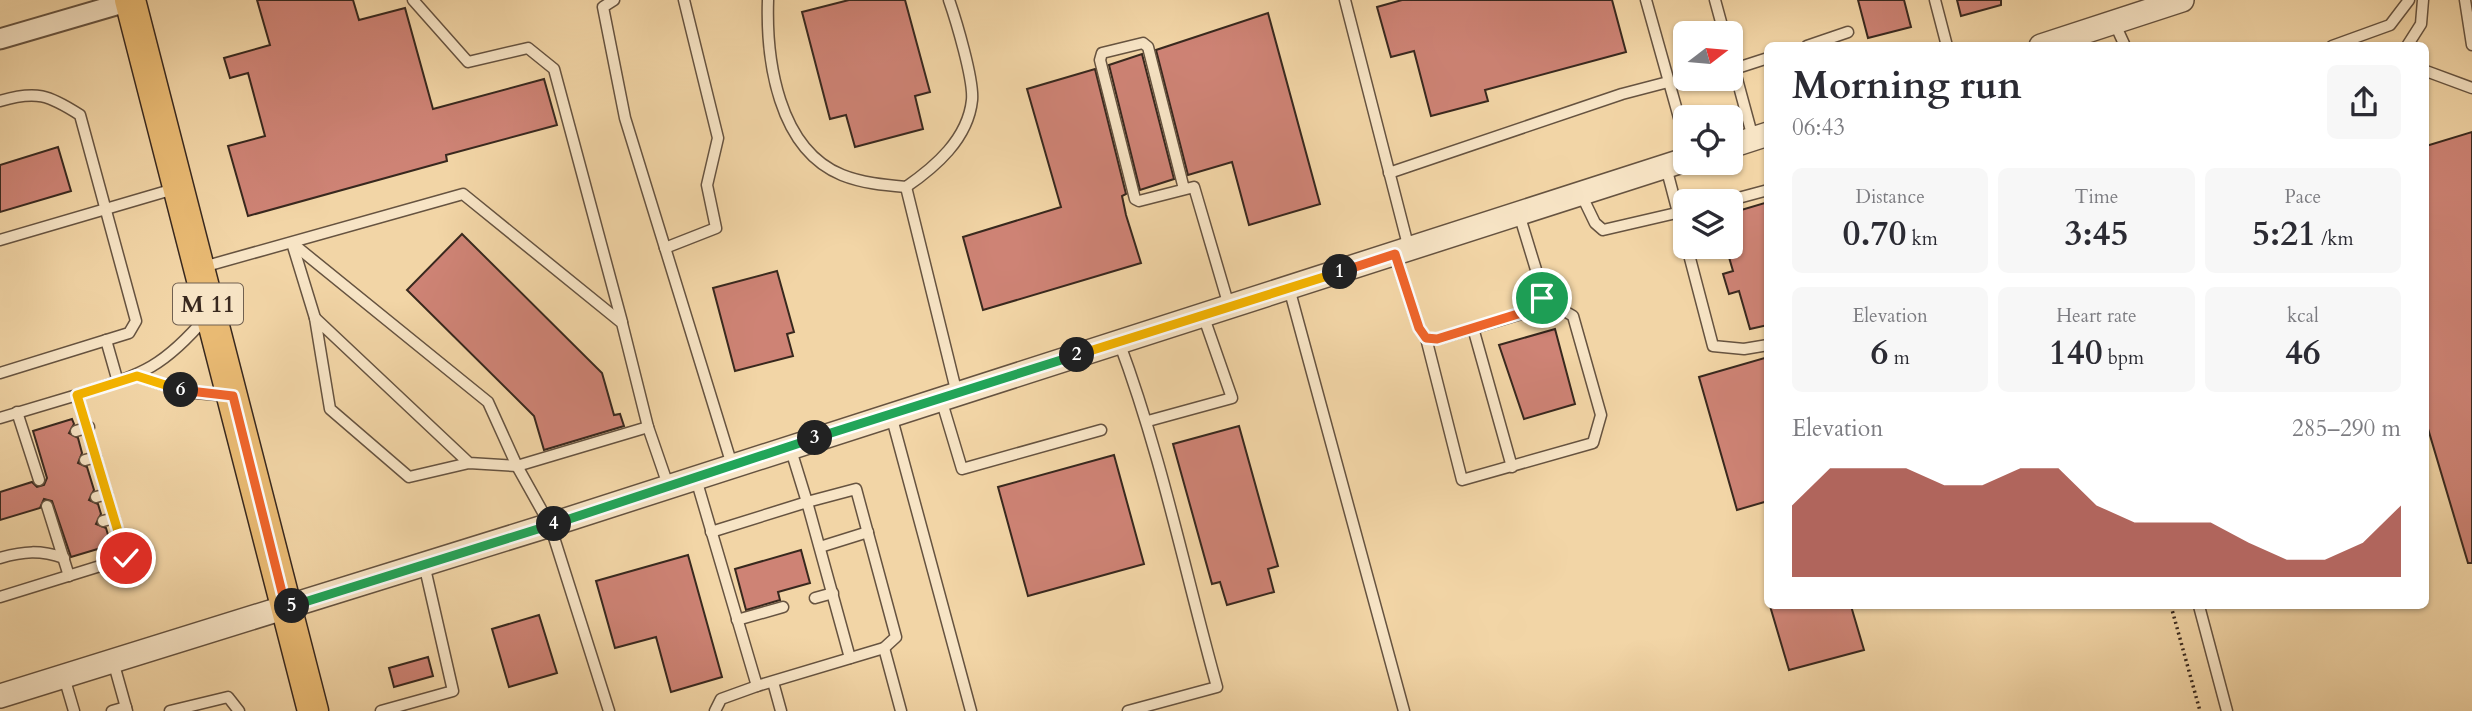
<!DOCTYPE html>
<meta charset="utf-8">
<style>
body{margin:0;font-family:Cardo,serif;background:#f7f7f7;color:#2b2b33;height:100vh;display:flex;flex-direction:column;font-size:26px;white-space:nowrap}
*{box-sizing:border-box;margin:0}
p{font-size:23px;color:#7c7c81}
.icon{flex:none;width:38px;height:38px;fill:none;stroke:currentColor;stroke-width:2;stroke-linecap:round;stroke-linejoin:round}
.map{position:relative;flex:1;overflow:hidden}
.panel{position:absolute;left:1764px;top:42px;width:665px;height:567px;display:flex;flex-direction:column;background:#fff;border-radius:10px;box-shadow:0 2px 5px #0004}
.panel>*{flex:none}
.needle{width:46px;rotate:74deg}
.buttons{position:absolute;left:1673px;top:21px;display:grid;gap:14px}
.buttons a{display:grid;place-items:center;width:70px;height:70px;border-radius:10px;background:#fff;box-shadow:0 2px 5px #0004;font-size:35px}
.pin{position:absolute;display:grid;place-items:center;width:60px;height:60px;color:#fff;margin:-30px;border:4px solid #fff;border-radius:50%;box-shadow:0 2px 7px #0007}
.km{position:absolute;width:35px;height:35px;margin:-18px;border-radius:50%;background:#222;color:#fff;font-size:19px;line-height:35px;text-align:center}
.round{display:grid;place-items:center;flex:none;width:74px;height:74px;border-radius:10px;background:#f7f7f7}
.headline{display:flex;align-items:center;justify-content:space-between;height:119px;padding:0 28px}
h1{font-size:38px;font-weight:700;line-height:52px}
.stats{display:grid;grid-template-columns:repeat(3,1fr);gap:10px;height:119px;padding:7px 28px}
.stats div{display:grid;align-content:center;border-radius:10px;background:#f7f7f7;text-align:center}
.stats b{font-size:35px;font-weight:700}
.stats small{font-size:19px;font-weight:400}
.stats p{font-size:19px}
.chart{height:196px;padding:14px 28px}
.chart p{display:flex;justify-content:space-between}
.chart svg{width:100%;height:126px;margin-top:7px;fill:#8f2418;opacity:.7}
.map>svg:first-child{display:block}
.building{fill:#ce8375;stroke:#38281e;stroke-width:2}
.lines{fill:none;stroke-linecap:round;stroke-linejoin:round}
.service-casing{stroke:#665340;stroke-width:13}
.minor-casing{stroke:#665340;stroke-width:23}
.tertiary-casing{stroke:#665340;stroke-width:26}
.primary-casing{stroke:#38281e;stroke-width:33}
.path{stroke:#38281e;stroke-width:3.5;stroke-dasharray:2 3.5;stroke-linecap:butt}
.service{stroke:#f7e4c5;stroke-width:10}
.minor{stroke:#f7e4c5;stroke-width:19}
.tertiary{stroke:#f7e4c5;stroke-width:23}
.primary{stroke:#e9ba73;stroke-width:30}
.split-1-casing{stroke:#fff;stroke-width:14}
.split-2-casing{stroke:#fff;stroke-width:14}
.split-3-casing{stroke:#fff;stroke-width:14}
.split-4-casing{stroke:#fff;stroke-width:14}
.split-5-casing{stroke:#fff;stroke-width:14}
.split-6-casing{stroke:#fff;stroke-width:14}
.split-7-casing{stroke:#fff;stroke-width:14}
.split-1{stroke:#f0652b;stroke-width:9}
.split-2{stroke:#f5b400;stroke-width:9}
.split-3{stroke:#22a559;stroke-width:9}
.split-4{stroke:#22a559;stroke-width:9}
.split-5{stroke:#22a559;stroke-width:9}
.split-6{stroke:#f0652b;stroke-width:9}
.split-7{stroke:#f5b400;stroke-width:9}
.labels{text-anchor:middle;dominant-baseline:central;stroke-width:7;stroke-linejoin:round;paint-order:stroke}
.shield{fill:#f7e4c5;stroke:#716050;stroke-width:2}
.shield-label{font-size:24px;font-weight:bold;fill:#38281e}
</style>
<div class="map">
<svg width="2472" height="711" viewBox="0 0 2472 711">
<rect width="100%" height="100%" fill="#f2d5a6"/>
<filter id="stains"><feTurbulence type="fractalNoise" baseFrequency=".00286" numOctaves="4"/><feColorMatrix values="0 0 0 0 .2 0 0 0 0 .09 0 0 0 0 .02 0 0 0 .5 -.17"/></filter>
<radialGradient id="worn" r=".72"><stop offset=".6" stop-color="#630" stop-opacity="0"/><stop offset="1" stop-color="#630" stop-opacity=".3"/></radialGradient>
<g class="building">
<polygon points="257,0 353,0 359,20 405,8 433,109 544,79 557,125 446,155 447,161 248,216 228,146 265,136 248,73 230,78 224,58 270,45"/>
<polygon points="849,0 905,0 930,92 915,96 923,129 855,147 846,115 830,119 802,12"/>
<polygon points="1402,0 1612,0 1626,52 1485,90 1488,101 1431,116 1414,51 1391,57 1377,7"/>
<polygon points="1858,0 1904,0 1911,27 1868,38"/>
<polygon points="1957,0 2001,0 2001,5 1961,16"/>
<polygon points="1268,13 1320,204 1249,225 1232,162 1188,175 1156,50"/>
<polygon points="1142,54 1174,179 1140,190 1109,65"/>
<polygon points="1095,69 1126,194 1122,196 1126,215 1141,263 983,310 963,237 1061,207 1027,89"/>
<polygon points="2472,132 2472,563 2468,563 2426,422 2426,146"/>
<polygon points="58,147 71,191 0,212 0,165"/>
<polygon points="1768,202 1768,325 1750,329 1739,291 1729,294 1723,274 1733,271 1726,247 1731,247 1731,213"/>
<polygon points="462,234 602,373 614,415 620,414 624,426 544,450 534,416 407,290"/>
<polygon points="777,271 794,332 787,334 793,356 735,371 713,288"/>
<polygon points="1555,329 1575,404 1524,419 1499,345"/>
<polygon points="1768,357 1768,501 1737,510 1699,377"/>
<polygon points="72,419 74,424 69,433 78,438 82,453 78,463 87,467 94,490 89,500 98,504 101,514 96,524 106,528 111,545 71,557 52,501 44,499 40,508 0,520 0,492 32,482 37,487 44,485 47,478 33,431"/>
<polygon points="1239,426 1278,566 1268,569 1274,592 1227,605 1220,582 1212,584 1173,444"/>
<polygon points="1114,455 1144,564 1028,596 998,487"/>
<polygon points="801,550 810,583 778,592 780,600 746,610 735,569"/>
<polygon points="688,555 722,677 671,692 656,637 615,648 596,581"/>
<polygon points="1770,606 1851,606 1864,650 1789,670"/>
<polygon points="539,615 557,673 509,687 492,629"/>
<polygon points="428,657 433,676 394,687 389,668"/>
</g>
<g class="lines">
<g class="service-casing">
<g id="service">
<polyline points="413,0 468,62 528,48 554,69 622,322"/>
<polyline points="614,0 603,7 625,118 732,465"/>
<path d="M768 0C766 60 778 149 842 175 862 183 884 185 906 187 935 167 968 139 972 100 974 80 956 20 949 0"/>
<polyline points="1345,0 1409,249"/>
<polyline points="1646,0 1685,139"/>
<polyline points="1715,0 1724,33"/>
<polyline points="1935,0 1947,46"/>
<polyline points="2465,0 2472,45"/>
<polyline points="2114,22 2125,46"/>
<polyline points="1807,46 1848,32"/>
<polyline points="2332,46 2390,25 2409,0"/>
<polyline points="2407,46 2421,24 2423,0"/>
<polyline points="1731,57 1753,138"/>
<polyline points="1734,69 1768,58"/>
<polyline points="2426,71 2472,88"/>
<path d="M0 101C36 90 49 95 80 115L136 321 129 333 0 373"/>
<polyline points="1666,167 1685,239"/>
<polyline points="1389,173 1622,94 1668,82"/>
<polyline points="906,187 957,394"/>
<polyline points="1184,189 1148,47 1143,43 1102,53 1100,60 1135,199 1139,201 1194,187 1229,306"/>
<polyline points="1581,194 1595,223 1603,230 1685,211"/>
<polyline points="1727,201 1768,190"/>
<polyline points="0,240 174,189"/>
<polyline points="292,243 488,402 517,466 550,525 609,711"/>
<polyline points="292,243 315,318"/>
<polyline points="1687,247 1713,346 1744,349 1768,345"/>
<polyline points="665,248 716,228 707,185 718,138 684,0"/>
<path d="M1395 254 1419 328 1426 338 1437 339 1531 311C1542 304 1542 297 1541 286L1519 214"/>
<polyline points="203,267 463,194 622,323 648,427 668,485"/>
<polyline points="1289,288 1404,711"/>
<polyline points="1473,328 1512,467"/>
<polyline points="1426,338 1462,480 1593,443 1601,415 1573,316 1542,298"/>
<polyline points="106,340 118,382"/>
<path d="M1119 342C1161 454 1185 572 1217 687L1128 711"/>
<polyline points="137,376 186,392 228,396"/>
<polyline points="941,399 962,469 1101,430"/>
<polyline points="17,412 39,480"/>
<polyline points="891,415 971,711"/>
<polyline points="0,418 77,395"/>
<polyline points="1148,421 1232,398 1203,315"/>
<polyline points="76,431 89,427"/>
<polyline points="85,460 96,457"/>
<polyline points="469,463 409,477 330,409 315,318 469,463 517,466 648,427"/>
<polyline points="696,479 757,686 884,648 896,637 856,489 807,502 790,447"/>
<polyline points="96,497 107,494"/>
<polyline points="47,506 69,576"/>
<polyline points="103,521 114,518"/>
<polyline points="711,532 807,502 850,658"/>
<polyline points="820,547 868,532"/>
<path d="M0 558C24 551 40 550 64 558"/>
<path d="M0 597 126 558 77 395C142 374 162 369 207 316"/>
<polyline points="815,598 833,593"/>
<polyline points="2199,606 2227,711"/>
<polyline points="737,620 783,607"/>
<polyline points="884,648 901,711"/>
<polyline points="113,661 127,711"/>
<polyline points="64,677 74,711"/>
<polyline points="773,682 781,711"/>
<polyline points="112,711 126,707"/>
<polyline points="170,711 228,697 239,711"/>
<polyline points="381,711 453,691 424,564"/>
<polyline points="715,711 721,699 757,686"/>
</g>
</g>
<g class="minor-casing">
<polyline id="minor" points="0,39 130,1"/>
</g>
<g class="tertiary-casing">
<g id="tertiary">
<polyline points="2041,46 2182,0"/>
<polyline points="1731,146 1768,134"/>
<polyline points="0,696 550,525 1685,160"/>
</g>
</g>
<g class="primary-casing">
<polyline id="primary" points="130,0 313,711"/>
</g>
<polyline class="path" points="2171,606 2200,711"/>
<use href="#service" class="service"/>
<use href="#minor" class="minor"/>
<use href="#tertiary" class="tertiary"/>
<use href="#primary" class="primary"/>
</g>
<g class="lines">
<g class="split-1-casing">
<polyline id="split-1" points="1340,272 1395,254 1419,328 1426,338 1437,339 1531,310 1542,298"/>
</g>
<g class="split-2-casing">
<polyline id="split-2" points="1077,355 1340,272"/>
</g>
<g class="split-3-casing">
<polyline id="split-3" points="815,438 1077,355"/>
</g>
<g class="split-4-casing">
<polyline id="split-4" points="554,524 815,438"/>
</g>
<g class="split-5-casing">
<polyline id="split-5" points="292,606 554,524"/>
</g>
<g class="split-6-casing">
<polyline id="split-6" points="181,390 233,396 286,608 292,606"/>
</g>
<g class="split-7-casing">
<polyline id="split-7" points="126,558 77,395 137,376 181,390"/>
</g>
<use href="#split-1" class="split-1"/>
<use href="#split-2" class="split-2"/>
<use href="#split-3" class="split-3"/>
<use href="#split-4" class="split-4"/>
<use href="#split-5" class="split-5"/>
<use href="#split-6" class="split-6"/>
<use href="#split-7" class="split-7"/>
</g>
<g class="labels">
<rect class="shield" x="173" y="283.5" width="70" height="41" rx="5"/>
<g class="shield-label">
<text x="208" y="304">M 11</text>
</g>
</g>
<rect width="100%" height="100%" filter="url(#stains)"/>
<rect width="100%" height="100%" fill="url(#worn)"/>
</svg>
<div class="buttons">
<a><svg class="needle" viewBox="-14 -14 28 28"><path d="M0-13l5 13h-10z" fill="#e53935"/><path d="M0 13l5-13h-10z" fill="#7c7c81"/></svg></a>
<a><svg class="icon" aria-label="locate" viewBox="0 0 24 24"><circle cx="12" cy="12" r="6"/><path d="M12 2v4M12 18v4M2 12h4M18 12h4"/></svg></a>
<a><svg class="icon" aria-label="layers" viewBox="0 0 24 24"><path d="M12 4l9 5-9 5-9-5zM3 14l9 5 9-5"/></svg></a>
</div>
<div class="pin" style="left:1542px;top:298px;background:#1e9e55"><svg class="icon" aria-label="arrive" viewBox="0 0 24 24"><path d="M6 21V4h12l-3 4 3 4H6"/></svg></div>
<div class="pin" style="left:126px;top:558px;background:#d93025"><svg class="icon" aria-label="check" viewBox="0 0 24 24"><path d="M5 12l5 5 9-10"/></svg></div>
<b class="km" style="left:1340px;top:272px">1</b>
<b class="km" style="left:1077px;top:355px">2</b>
<b class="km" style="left:815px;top:438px">3</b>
<b class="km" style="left:554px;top:524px">4</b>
<b class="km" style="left:292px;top:606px">5</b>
<b class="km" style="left:181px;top:390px">6</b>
<section class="panel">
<div class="headline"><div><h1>Morning run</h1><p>06:43</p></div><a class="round"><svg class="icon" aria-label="share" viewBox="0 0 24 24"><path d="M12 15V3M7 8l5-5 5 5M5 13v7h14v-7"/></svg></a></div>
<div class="stats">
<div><p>Distance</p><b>0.70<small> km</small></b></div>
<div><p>Time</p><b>3:45</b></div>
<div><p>Pace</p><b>5:21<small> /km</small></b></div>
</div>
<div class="stats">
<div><p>Elevation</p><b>6<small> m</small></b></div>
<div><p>Heart rate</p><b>140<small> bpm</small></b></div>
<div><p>kcal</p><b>46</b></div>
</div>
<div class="chart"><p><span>Elevation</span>285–290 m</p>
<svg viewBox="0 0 160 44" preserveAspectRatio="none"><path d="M0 44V19L10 6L20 6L30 6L40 12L50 12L60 6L70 6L80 19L90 25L100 25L110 25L120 32L130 38L140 38L150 32L160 19V44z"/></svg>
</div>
</section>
</div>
